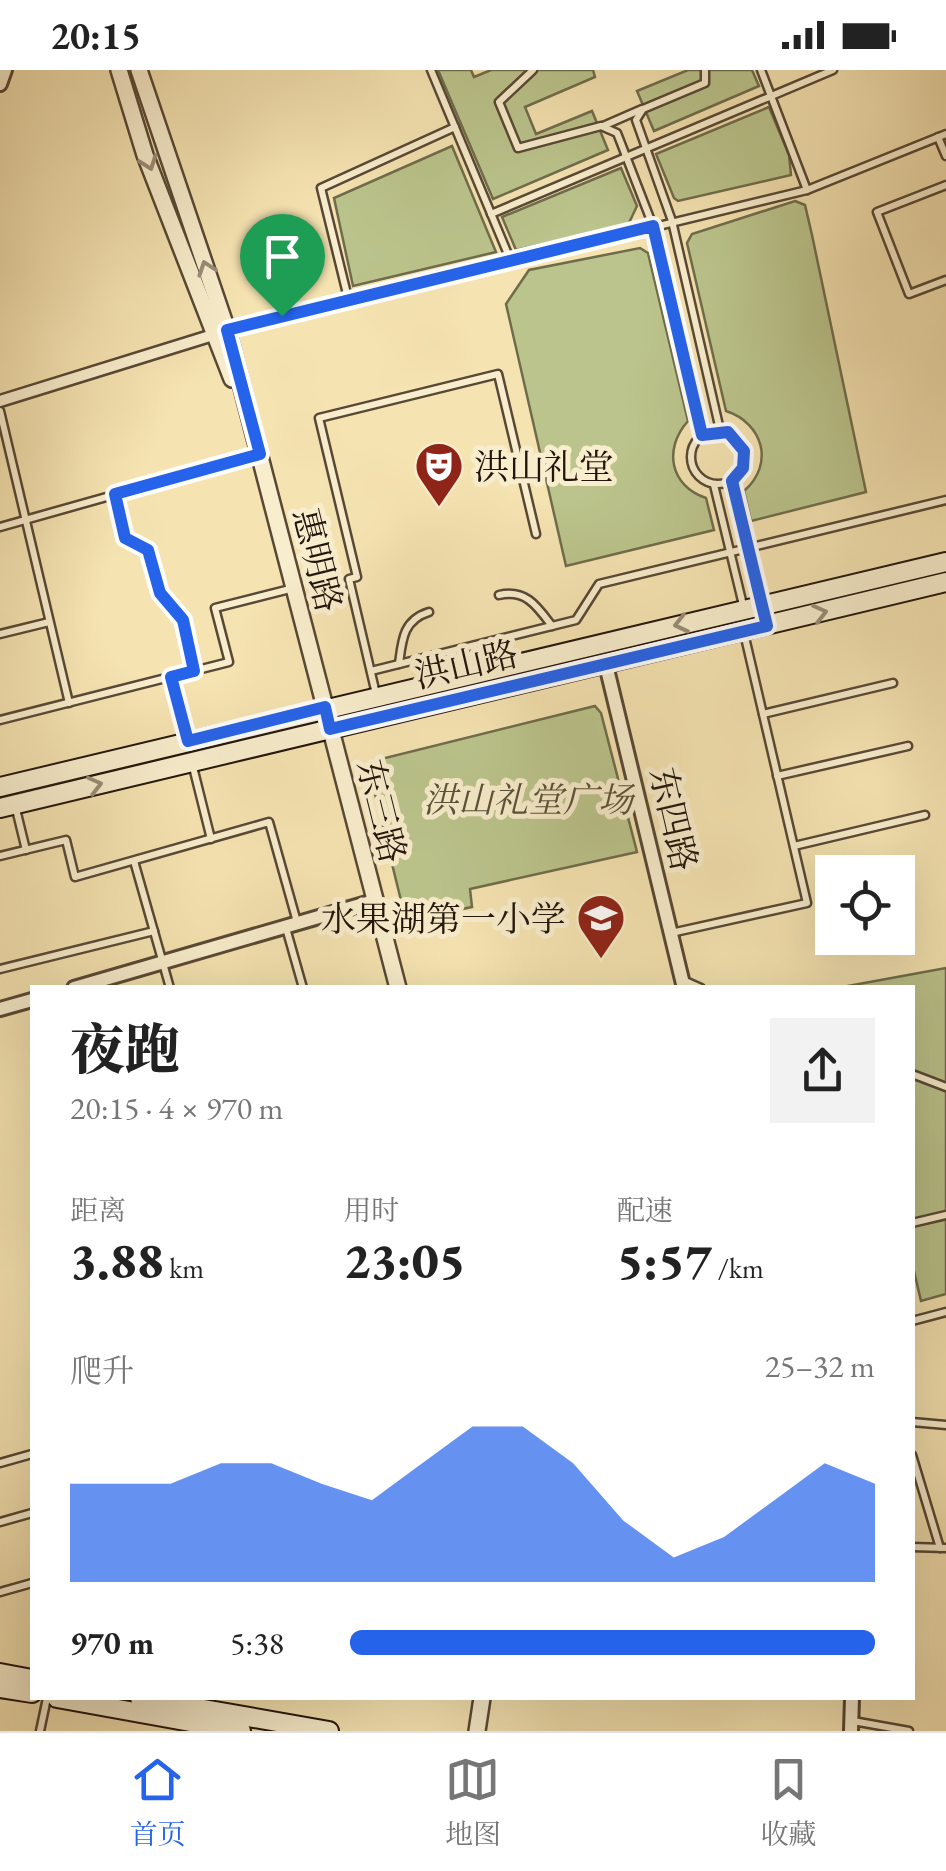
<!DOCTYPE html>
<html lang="zh">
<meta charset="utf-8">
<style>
body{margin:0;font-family:"EB Garamond","Noto Serif SC",serif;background:#f2f2f2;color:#222;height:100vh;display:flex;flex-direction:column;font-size:38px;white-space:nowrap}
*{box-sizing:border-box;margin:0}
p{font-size:32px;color:#767676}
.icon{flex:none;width:55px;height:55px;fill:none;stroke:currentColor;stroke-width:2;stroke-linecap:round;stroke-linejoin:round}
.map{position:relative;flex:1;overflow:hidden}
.side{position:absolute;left:30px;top:915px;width:885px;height:715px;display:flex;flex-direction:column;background:#fff;border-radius:0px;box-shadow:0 10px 40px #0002}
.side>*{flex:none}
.fabs{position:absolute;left:815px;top:785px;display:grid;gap:20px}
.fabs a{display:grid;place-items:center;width:100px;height:100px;border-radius:0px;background:#fff;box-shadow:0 10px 40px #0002;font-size:50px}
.pin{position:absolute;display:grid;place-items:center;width:85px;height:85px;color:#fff;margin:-102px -42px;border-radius:50% 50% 50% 0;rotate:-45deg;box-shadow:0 0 10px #0007}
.pin .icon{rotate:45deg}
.round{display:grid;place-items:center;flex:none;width:105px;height:105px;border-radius:0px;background:#f2f2f2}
.head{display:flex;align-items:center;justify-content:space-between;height:170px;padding:0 40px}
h1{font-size:55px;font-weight:800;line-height:75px}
.figures{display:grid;grid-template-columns:repeat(3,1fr);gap:15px;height:170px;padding:10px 40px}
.figures div{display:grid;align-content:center}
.figures b{font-size:50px;font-weight:800}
.figures small{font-size:28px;font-weight:400}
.figures p{font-size:28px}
.chart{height:280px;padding:20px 40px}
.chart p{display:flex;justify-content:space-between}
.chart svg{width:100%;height:180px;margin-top:10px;fill:#2563eb;opacity:.7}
ul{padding:0 40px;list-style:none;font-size:32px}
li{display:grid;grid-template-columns:160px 120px 1fr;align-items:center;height:75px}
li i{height:25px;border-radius:12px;background:#2563eb}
.status{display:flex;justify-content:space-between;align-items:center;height:70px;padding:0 50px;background:#fff;direction:ltr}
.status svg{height:28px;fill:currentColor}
.dock{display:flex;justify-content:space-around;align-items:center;height:140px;border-top:2px solid #e0e0e0;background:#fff;font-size:28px;color:#767676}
.dock a{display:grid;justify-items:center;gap:5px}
.dock .selected{color:#2563eb}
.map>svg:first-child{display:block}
.green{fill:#bbc48c;stroke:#6f6c4c;stroke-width:2.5}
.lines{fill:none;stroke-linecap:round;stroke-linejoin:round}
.service-casing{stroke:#584835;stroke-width:11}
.pedestrian-casing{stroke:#584835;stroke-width:15}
.minor-casing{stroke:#584835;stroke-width:18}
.tertiary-casing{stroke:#584835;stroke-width:20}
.secondary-casing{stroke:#23150c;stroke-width:22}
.service{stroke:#f8edcc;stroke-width:6}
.pedestrian{stroke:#f8edcc;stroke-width:10}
.minor{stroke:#f8edcc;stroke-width:12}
.tertiary{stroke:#f8edcc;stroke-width:15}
.secondary{stroke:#f8edcc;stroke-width:18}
.oneway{stroke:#988c76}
.route-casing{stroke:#fff;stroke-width:20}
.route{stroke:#2563eb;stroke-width:12}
.labels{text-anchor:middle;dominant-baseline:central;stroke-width:10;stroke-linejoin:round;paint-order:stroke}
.poi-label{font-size:35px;fill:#23150c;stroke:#f8edcc;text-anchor:start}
.street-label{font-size:35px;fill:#23150c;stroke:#f8edcc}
.park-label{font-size:35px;font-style:italic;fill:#585239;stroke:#f8edcc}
</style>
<div class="status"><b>20:15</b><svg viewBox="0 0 49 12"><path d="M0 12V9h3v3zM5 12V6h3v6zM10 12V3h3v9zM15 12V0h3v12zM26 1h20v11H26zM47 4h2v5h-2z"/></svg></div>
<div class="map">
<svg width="946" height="1661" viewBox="0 0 946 1661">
<rect width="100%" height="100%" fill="#f5e3b1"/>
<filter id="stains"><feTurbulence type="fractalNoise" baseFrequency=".002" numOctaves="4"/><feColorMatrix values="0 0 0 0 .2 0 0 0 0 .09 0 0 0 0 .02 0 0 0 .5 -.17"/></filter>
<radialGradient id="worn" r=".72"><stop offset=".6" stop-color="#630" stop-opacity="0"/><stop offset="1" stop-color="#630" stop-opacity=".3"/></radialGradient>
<g class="green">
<polygon points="438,0 471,0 474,7 491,0 593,0 595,7 525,37 536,64 592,41 608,80 493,129"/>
<polygon points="688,0 752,0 759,16 654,61 637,21"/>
<polygon points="769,37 789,85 791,105 678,131 674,128 656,84"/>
<polygon points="452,76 496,182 353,216 334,128"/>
<polygon points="621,98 637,136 628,155 516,180 502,147"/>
<path d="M795 131 805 135 812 165 866 422 751 451 744 421C775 394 763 353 726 341L687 173 692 164Z"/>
<path d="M640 178 648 183 688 351C663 379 670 416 706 428L714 460 566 496 506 234 529 200Z"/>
<polygon points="595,636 601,643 637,782 470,819 472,837 406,851 375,724 375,703 381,689"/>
<polygon points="946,898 946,1224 921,1231 913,1197 912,918 837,918"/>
</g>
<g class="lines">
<g class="service-casing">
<g id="service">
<polyline points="431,0 510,189"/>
<polyline points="533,0 499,32 518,78 601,56 617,63 653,156 702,365"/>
<polyline points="705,0 705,13 643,39 636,50 672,151 720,360"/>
<polyline points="761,0 807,120"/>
<polyline points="603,56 642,39"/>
<polyline points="938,67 946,86"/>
<polyline points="946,115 877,142 909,224 946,210"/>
<polyline points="491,144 833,0"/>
<polyline points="348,228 321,118 455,57"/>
<polyline points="230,260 807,120 946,64"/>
<polyline points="0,341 69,633"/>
<circle cx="718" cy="387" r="27"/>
<polyline points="732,411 767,555"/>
<polyline points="714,415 743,535"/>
<polyline points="115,424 125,468 148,479 160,523 183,549 194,601"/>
<polyline points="0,457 259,384"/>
<path d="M499 525C526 519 537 536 552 556"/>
<polyline points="0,564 49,552"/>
<path d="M399 594C402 570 403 550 429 542"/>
<polyline points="371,601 576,550 599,514 946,430"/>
<polyline points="171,607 187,668"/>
<polyline points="376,624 349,509 357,507 319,348 498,304 536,464"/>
<polyline points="763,644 893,613"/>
<polyline points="0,650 229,592 215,538 294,518"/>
<polyline points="192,693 211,769"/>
<polyline points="777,706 908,676"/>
<polyline points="15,735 26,780"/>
<polyline points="794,776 925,745"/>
<polyline points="0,786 66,770 75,807 269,752 297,852"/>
<polyline points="134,791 170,918"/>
<polyline points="286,858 303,918"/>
<polyline points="671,863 807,833 744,563"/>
<polyline points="0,899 154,861"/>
<polyline points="683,910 701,918"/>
<polyline points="912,1004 946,1017"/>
<polyline points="912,1153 946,1145"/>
<polyline points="912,1251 946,1242"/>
<polyline points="912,1352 946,1355"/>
<polyline points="912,1385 940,1478"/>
<polyline points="0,1393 32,1384"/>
<polyline points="0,1452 32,1443"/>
<polyline points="912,1477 946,1478"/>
<polyline points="0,1522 32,1513"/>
<polyline points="853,1651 909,1661"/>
<polyline points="40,1661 47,1628"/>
</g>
</g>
<g class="pedestrian-casing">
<polyline id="pedestrian" points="0,331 213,265"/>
</g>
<g class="minor-casing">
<g id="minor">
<polyline points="0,14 5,0"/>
<polyline points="606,595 684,918"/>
<polyline points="74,918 374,831"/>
<polyline points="0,939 32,930"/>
<polyline points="851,1661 852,1628"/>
</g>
</g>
<g class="tertiary-casing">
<g id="tertiary">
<polyline points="119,0 145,85 232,309"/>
<polyline points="139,0 227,260 398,918"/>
<polyline points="477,1661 482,1628"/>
</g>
</g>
<g class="secondary-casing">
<g id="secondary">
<polyline points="0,717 946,492"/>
<polyline points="0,738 946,512"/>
<polyline points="0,1603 32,1609"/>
<polyline points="0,1618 32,1623"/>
<polyline points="57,1628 241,1661"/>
<polyline points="140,1628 329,1661"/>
</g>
</g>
<use href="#service" class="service"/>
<use href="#pedestrian" class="pedestrian"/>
<use href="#minor" class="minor"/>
<use href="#tertiary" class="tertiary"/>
<use href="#secondary" class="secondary"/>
</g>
<defs><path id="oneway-chevron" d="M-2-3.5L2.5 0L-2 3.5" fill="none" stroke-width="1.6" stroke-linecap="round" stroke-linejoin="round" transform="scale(2.5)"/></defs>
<g class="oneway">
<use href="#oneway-chevron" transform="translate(149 93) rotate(70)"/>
<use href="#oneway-chevron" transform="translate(206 198) rotate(-109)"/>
<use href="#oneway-chevron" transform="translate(820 543) rotate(-14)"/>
<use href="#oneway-chevron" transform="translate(681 554) rotate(167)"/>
<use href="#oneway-chevron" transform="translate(95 715) rotate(-14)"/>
</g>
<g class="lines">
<g class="route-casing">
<polygon id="route" points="653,156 702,365 728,362 744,381 743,398 732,411 767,556 330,659 325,637 188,671 171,607 194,601 183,550 160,523 148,480 125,468 115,424 260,384 227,260"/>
</g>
<use href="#route" class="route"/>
</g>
<defs>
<g id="theatre-pin" transform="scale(2.5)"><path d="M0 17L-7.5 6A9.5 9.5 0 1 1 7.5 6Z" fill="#8f2418" stroke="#f8edcc"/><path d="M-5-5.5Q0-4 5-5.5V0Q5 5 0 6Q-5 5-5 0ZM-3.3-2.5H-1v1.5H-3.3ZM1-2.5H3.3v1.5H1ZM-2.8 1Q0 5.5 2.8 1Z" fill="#fff"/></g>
<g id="school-pin" transform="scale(2.5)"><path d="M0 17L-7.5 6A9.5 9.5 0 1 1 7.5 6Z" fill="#8f2418" stroke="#f8edcc"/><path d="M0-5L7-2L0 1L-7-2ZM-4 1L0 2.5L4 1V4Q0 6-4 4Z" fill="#fff"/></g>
</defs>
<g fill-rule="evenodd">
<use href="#theatre-pin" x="439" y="396"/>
<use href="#school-pin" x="601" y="848"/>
</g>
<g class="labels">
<g class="poi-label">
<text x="474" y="396">洪山礼堂</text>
<text x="566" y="848" text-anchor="end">水果湖第一小学</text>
</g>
<g class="street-label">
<text transform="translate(318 490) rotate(76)">惠明路</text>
<text transform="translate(466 594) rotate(-13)">洪山路</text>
<text transform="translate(382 741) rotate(76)">东三路</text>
<text transform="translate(674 749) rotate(77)">东四路</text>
</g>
<g class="park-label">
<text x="528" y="729">洪山礼堂广场</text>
</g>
</g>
<rect width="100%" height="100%" filter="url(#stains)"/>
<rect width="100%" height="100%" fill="url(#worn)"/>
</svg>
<div class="fabs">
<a><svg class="icon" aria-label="locate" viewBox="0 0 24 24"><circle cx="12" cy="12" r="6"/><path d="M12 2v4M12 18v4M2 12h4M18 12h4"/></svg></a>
</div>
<div class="pin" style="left:282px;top:246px;background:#1e9e55"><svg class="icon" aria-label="arrive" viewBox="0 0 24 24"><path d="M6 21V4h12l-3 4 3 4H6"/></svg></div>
<section class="side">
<div class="head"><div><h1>夜跑</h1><p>20:15 · 4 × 970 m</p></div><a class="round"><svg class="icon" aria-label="share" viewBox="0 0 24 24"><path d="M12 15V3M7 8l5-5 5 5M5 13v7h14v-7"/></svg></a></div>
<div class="figures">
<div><p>距离</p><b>3.88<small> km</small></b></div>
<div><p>用时</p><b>23:05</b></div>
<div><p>配速</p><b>5:57<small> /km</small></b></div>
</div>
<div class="chart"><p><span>爬升</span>25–32 m</p>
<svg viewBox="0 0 160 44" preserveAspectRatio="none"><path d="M0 44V20L10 20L20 20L30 15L40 15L50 20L60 24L70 15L80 6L90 6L100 15L110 29L120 38L130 33L140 24L150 15L160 20V44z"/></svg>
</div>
<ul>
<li><b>970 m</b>5:38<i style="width:100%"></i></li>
</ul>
</section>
</div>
<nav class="dock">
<a class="selected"><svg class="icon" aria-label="home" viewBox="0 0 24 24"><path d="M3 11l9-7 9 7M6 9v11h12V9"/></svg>首页</a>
<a><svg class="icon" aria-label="map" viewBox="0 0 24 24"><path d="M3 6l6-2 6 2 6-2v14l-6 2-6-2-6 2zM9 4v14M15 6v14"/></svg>地图</a>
<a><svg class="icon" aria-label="saved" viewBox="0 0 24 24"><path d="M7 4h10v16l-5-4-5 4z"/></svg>收藏</a>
</nav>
